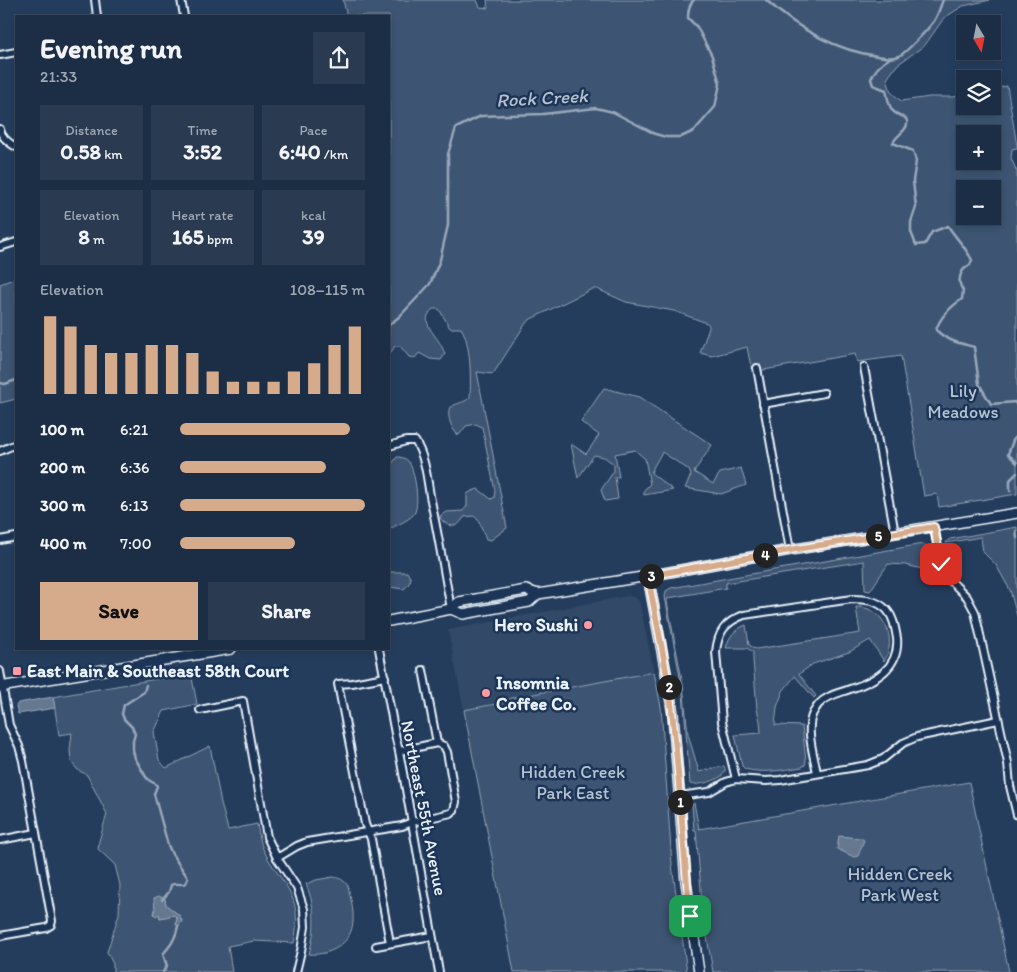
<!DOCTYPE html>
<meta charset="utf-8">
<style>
body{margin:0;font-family:Itim,sans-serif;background:#293a51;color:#f1f3f6;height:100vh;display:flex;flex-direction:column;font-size:19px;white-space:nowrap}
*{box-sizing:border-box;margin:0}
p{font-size:16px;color:#a0a8b3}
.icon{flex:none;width:28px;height:28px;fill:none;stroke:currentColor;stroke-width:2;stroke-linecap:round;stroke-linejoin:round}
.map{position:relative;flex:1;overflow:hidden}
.side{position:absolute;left:15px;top:15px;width:375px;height:635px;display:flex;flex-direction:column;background:#1c2e46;border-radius:0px;box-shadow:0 2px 8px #0003,0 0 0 1px #3a4a5f}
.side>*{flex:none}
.needle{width:32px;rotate:170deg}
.fabs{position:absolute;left:956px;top:15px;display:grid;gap:10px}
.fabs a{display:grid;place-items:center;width:45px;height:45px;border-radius:0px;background:#1c2e46;box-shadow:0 2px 8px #0003,0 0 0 1px #3a4a5f;font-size:25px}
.pin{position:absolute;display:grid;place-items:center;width:42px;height:42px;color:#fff;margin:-21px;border-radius:10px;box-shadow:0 2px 8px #0006}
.km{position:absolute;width:25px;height:25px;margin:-12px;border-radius:50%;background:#222;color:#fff;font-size:14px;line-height:25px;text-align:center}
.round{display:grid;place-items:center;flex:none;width:52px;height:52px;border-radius:0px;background:#293a51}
.summary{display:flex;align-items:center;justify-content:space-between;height:85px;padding:0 25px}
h1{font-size:28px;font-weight:800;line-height:38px}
.figures{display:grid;grid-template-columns:repeat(3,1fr);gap:8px;height:85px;padding:5px 25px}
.figures div{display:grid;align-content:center;border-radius:0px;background:#293a51;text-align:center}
.figures b{font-size:21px;font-weight:800}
.figures small{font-size:14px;font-weight:400}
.figures p{font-size:14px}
.chart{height:140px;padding:10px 25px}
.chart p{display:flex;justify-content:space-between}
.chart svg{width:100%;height:90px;margin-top:5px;stroke:#d6ab8b;stroke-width:6}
.action{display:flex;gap:10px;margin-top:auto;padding:10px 25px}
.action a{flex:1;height:58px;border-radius:0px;background:#d6ab8b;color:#111;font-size:20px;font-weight:800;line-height:58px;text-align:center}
.action a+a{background:#293a51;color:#f1f3f6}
ul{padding:0 25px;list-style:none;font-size:16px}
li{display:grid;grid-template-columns:80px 60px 1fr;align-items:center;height:38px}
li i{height:12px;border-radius:6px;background:#d6ab8b}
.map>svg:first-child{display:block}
.built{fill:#334a68}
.green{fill:#3e5472;stroke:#93a2b5;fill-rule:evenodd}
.water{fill:#657890;stroke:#99a8ba}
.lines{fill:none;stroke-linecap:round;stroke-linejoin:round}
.stream{stroke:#99a8ba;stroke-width:2.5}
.minor-casing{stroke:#e8f1f8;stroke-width:10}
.tertiary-casing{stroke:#e8f1f8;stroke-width:12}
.secondary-casing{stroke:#e8f1f8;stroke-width:12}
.minor{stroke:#1d3557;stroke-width:6}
.tertiary{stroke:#1d3557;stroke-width:9}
.secondary{stroke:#1d3557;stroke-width:9}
.route-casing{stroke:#fff;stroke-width:10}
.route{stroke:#d6ab8b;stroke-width:6}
.poi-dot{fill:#ff9aa2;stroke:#1d3557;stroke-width:2}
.labels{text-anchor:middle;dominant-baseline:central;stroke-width:5;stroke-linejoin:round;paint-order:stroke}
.park-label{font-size:18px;fill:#b5c2d0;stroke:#1d3557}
.poi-label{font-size:18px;font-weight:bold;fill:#e8f1f8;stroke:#1d3557;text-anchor:start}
.street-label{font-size:18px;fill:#e8f1f8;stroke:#1d3557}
.water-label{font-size:19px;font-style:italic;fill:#b4c1ce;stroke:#1d3557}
</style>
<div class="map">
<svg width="1017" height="972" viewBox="0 0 1017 972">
<rect width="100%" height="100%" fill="#253d5d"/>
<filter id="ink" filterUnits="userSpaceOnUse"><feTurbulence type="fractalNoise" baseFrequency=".02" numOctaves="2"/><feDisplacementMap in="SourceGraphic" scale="10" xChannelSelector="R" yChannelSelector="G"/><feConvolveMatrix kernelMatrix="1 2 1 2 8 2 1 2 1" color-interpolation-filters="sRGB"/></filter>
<g filter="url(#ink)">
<polygon class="built" points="627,596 634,597 639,601 654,672 512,698 501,703 464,710 448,630"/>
<g class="green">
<path d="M343 0H477L480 7 488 8 487 0H990L963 6 944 18 925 45 897 65 887 79 891 92 901 101 930 97H953L965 94V106H992L993 89 1007 86 1017 146V148L1012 149 1011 158 1017 172V494L939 507 937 494 924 496 901 356 857 362 855 354 752 372 747 347 712 356 700 353 709 328V325L707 323 674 311 626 302 597 289H592L531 319 526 323 493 374 477 372 507 528 491 540 486 539 479 521 474 516 464 517C458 529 448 528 440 518L441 515 446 512 463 511 467 506V494L472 491 478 489 491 499 494 498 495 491 482 427 476 424 466 426 460 434 458 435C453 430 450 424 449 417 446 401 463 406 470 397 471 379 471 343 461 328H450L439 309H433C418 322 436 334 442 347 443 349 444 352 445 354L441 360 430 359 419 353 415 358 409 357 400 346H395L389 355V16H347ZM965 134H992V161H965ZM965 189H992V216H965Z"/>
<polygon points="16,278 16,399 0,403 0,284"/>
<polygon points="604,388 639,397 712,445 694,472 713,484 720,473 741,468 746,485 721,494 685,488 691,475 689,470 662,452 654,466 651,473 673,490 644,495 644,490 650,484 645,459 635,450 615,454 619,477 615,477 618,499 605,501 601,490 614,471 614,464 604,457 594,455 578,478 571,444 586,454 599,435 581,422"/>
<path d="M397 457C401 457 405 458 408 461 415 469 421 508 413 515 409 520 395 526 389 529V468Z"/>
<polygon points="1017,527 1017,616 1010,590 996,565 983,552 981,537 946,543 947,541 950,539"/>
<path d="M923 544 928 547 933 569 939 582 927 584 923 569 905 565 888 564 870 591 865 590 864 561 726 583V588L668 598 667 601 683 685 688 734 699 772 724 766C725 768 725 769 725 771 723 780 698 786 690 784L683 693 665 597 666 591 671 588Z"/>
<polygon points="389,572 407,572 411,579 408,585 404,589 389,587"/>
<path d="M856 607C884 606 898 640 884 661L870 640 849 652 813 664 799 674 816 696 814 698 795 676 783 691 777 707 775 725 802 726 806 761 805 765 802 767C782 770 764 774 745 769L742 766 735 735 761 733 760 721 757 709 753 660V652L747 648H726C729 636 735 629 746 625L749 645 756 649 860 633Z"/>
<polygon points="654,672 661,707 672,865 687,972 514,972 464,710 501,703 512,698"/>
<path d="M191 673 197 704 164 711 154 732 159 760 166 768 210 746 221 803 228 830 257 824C259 833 260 843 264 851 270 864 280 875 287 887 298 905 298 923 294 943L254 941 228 946 232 972H205L196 970 195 972H113V964L107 952 119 914 120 885 115 865 98 849 99 841 107 814 87 775 78 770 71 762 70 750 72 733 59 735 53 697ZM165 899 166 905 179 915 182 921 178 927 176 923 177 918 174 915 160 918 159 914H154L155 910Z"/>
<polygon points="969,782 1009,972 713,972 703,914 696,830 694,830 692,805 694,803 699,829"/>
<path d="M333 877C340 878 344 880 348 886 350 897 354 909 353 921 352 943 331 956 309 954 316 928 316 909 306 884L316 880Z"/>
</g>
<g class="water">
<polygon points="53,697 55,708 18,714 16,706 18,703"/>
<polygon points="839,836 860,838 864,840 858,856 854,857 837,849"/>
<polygon points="159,896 165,899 166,905 179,915 182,921 178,927 176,923 177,918 174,915 160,918 159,914 156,916 154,914 155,910 154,898"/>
</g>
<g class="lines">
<g class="stream">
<path d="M766 0C797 28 835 50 877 56 884 57 892 59 899 56 906 53 929 28 934 21 938 15 940 7 943 0"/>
<path d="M890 58C882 63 874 70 871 79L873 85 886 90C888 97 888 107 894 112 898 116 909 116 907 124 906 132 896 135 893 143L913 151 916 161 913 181 916 207 911 222V232L916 245 925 244 932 232 948 226C956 238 966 248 972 260L970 265C959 270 957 282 963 291L962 299C952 306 940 317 936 330 947 341 959 343 974 347L979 384 991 404 1015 402 1017 406"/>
<path d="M389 325 400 316 430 284 440 260 448 225V154L456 128 481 116 543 114 596 108 613 112 655 134 666 137H681L694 131 715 107 720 84 712 56 697 27 688 18C688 11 689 4 694 0"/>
<polyline points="0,383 5,384 16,380"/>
<polyline points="1017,437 1014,438 1008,454 1017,463"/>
<polyline points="1010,491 1010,480 1017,473"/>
<polyline points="1016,531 1017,538"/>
<path d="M146 685 144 692 124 705 122 714 124 719 132 727 135 734 133 741V751L135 758 146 777 150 781 156 784 157 786 154 794 168 845 172 854 188 878 186 883C181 886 176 882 171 885L169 892 162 900"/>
<path d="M163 972 167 966 163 954C171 945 176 938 178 926"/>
</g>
<g class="minor-casing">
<g id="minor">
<polyline points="95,0 97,16"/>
<polyline points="181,0 184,16"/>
<polyline points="0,55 16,52"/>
<path d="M0 129C1 137 9 143 16 147"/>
<polyline points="0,247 16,242"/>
<polyline points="864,367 895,533"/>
<polyline points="757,368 790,550"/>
<polyline points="763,404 824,393"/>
<path d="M389 446 406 441H415C425 456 427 477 430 496 438 533 444 571 451 609"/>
<polyline points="0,451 16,444"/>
<polyline points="934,527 941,564 946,576 967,597 975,612 1008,763 1010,786 1017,815"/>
<polyline points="0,540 16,537"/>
<polyline points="379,649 396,739 399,751 439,972"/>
<polyline points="423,670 437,743"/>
<polyline points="0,671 9,725 19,746 23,761 52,921 51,925 46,928 0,936"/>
<polyline points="385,677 352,683 338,684 365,824 371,839 390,943"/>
<polyline points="200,710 243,701 267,837 277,858 297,888 304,909 305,927 301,951 296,972"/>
<path d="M736 779 722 722 716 652C718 632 725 622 744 615L852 599C865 599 877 600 887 610 894 618 895 628 897 638 900 668 875 681 850 689 840 693 827 695 819 704 817 706 815 710 813 713 805 729 814 756 817 773"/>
<polyline points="679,796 709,792 726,782 736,779 766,781 780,780 868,765 883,759 903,743 917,737 998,720"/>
<polyline points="0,840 36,833"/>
<polyline points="277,858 297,846 307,842 402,826 412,822 451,813 454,810 456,802 447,752 444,746 437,743 399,751"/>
<polyline points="376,946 432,936"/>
</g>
</g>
<g class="tertiary-casing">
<polyline id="tertiary" points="648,576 666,673 673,714 686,882 699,972"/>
</g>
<g class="secondary-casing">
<g id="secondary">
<polyline points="451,609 463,614 529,602 538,594"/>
<polyline points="389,621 451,609 459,602 526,590 538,594 648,576 790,550 1017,513"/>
<polyline points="0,687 231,649"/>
</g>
</g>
<use href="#minor" class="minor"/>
<use href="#tertiary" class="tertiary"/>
<use href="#secondary" class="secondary"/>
</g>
</g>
<g class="lines" filter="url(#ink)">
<g class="route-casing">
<path id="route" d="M690 916C683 848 680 780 672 711 667 666 656 621 648 576L790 550 934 527 941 564"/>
</g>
<use href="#route" class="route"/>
</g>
<g class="poi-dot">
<circle cx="588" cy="625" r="5"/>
<rect x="12" y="666" width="10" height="10" rx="2.5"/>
<circle cx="486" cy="693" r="5"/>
</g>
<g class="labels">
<g class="park-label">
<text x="963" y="391">Lily<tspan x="963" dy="21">Meadows</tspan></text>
<text x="573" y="772">Hidden Creek<tspan x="573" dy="21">Park East</tspan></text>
<text x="900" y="874">Hidden Creek<tspan x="900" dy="21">Park West</tspan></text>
</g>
<g class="poi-label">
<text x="578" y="625" text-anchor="end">Hero Sushi</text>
<text x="27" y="671">East Main &amp; Southeast 58th Court</text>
<text x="496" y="683">Insomnia<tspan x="496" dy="21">Coffee Co.</tspan></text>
</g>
<g class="street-label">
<text transform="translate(424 808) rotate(79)">Northeast 55th Avenue</text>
</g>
<g class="water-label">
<text transform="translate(542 98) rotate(-3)">Rock Creek</text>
</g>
</g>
</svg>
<div class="fabs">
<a><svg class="needle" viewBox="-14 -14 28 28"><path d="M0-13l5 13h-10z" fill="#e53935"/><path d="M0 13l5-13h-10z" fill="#a0a8b3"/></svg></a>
<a><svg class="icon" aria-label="layers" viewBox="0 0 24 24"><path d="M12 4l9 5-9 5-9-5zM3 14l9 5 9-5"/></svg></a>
<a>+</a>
<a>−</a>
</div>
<div class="pin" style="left:690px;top:916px;background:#1e9e55"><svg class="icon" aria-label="arrive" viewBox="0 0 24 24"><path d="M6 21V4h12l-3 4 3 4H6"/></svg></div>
<div class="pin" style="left:941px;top:564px;background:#d93025"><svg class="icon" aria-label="check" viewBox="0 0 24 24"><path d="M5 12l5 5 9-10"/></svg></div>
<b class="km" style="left:680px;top:802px">1</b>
<b class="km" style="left:669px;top:687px">2</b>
<b class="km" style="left:651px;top:576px">3</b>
<b class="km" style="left:765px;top:555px">4</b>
<b class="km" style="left:878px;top:536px">5</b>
<section class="side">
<div class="summary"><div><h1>Evening run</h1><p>21:33</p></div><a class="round"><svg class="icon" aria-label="share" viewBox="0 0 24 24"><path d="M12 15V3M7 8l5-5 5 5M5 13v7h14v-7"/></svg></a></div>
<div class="figures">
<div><p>Distance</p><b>0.58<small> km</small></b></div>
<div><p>Time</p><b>3:52</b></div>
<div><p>Pace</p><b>6:40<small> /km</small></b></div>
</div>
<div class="figures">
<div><p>Elevation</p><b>8<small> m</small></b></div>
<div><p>Heart rate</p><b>165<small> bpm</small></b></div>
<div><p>kcal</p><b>39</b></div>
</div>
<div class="chart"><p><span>Elevation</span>108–115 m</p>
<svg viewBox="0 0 160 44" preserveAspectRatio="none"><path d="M5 44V6M15 44V11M25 44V20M35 44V24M45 44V24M55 44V20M65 44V20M75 44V24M85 44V33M95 44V38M105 44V38M115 44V38M125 44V33M135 44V29M145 44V20M155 44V11"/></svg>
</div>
<ul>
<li><b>100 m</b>6:21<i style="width:92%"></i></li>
<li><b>200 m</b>6:36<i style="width:79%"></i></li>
<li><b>300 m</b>6:13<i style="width:100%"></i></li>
<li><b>400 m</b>7:00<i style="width:62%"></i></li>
</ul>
<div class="action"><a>Save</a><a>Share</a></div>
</section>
</div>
